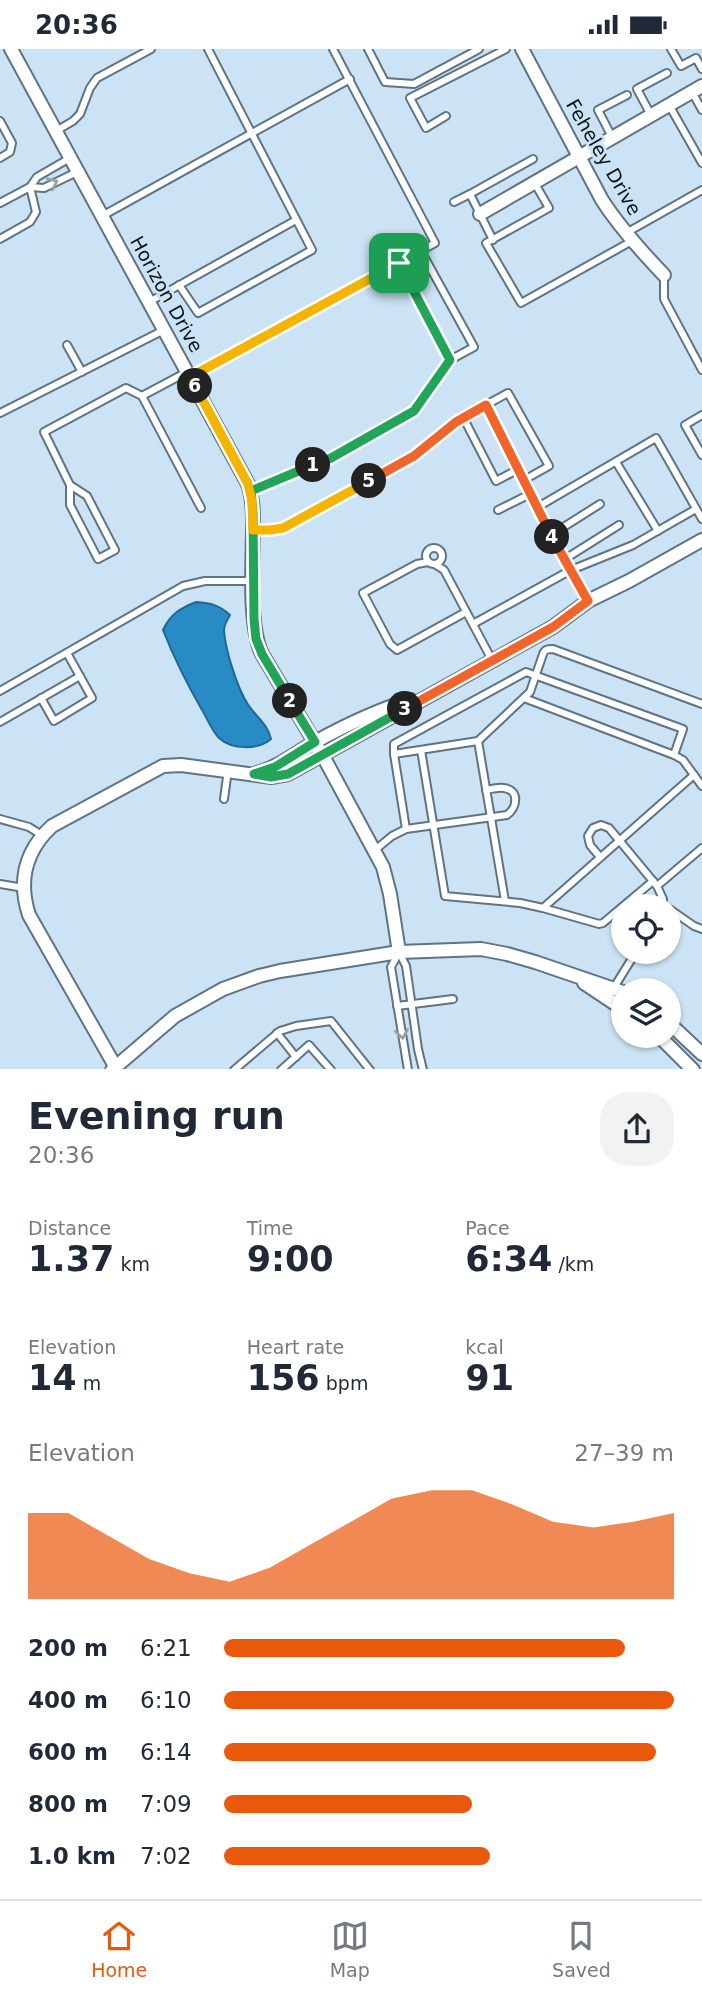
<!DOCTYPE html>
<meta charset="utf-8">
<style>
body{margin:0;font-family:"DejaVu Sans",sans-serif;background:#f2f2f3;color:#1f2937;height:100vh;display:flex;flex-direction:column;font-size:26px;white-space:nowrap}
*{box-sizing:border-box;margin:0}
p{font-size:23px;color:#747a83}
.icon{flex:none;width:38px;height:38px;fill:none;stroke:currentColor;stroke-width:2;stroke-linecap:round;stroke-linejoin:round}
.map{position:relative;height:1020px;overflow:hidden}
.side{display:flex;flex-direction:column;background:#fff;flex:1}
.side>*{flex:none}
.tools{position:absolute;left:611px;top:845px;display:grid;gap:14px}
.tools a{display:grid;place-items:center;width:70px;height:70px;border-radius:50%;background:#fff;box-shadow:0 2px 5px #0004;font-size:35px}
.pin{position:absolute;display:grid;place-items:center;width:60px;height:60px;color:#fff;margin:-30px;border-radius:14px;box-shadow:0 4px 10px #0006}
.km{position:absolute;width:35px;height:35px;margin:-18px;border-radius:50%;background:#222;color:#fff;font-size:19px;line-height:35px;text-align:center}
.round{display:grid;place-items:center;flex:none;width:74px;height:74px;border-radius:28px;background:#f2f2f3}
.head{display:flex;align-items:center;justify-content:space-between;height:119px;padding:0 28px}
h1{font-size:38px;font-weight:800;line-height:52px}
.stats{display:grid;grid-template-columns:repeat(3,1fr);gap:10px;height:119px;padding:7px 28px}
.stats div{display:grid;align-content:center}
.stats b{font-size:35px;font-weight:800}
.stats small{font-size:19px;font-weight:400}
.stats p{font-size:19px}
.chart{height:196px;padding:14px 28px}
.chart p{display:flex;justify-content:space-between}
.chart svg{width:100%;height:126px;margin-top:7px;fill:#ea580c;opacity:.7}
ul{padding:0 28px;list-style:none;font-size:23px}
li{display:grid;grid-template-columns:112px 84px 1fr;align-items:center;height:52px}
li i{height:18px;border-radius:9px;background:#ea580c}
.status{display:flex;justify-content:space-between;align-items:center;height:49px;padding:0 35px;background:#fff;direction:ltr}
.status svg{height:19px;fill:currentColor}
.tab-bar{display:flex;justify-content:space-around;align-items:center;height:98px;border-top:2px solid #e0e1e3;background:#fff;font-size:19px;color:#747a83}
.tab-bar a{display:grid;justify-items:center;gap:4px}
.tab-bar .active{color:#ea580c}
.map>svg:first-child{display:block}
.water{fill:#298bc5;stroke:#206791;stroke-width:2}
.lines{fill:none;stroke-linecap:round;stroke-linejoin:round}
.lane-casing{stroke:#5f7483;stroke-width:10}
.street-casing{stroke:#5f7483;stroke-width:16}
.lane{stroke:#fff;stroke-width:6}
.street{stroke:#fff;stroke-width:12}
.oneway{stroke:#9da1a3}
.split-1-casing{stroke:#fff;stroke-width:14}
.split-2-casing{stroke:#fff;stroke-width:14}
.split-3-casing{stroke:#fff;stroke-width:14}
.split-4-casing{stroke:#fff;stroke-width:14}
.split-5-casing{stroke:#fff;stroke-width:14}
.split-6-casing{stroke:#fff;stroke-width:14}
.split-7-casing{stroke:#fff;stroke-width:14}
.split-1{stroke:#22a559;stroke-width:9}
.split-2{stroke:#22a559;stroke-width:9}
.split-3{stroke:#22a559;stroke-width:9}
.split-4{stroke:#f0652b;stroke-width:9}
.split-5{stroke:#f0652b;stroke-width:9}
.split-6{stroke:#f5b400;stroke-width:9}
.split-7{stroke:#f5b400;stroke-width:9}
.labels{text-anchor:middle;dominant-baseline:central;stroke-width:6;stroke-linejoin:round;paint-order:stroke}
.street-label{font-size:19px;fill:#0a1318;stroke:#cbe3f4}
</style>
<div class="status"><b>20:36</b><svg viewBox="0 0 49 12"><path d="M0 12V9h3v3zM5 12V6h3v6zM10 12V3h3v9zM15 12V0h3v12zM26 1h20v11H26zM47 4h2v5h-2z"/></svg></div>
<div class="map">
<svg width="702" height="1021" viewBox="0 0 702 1021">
<rect width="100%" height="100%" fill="#cbe3f4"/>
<path class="water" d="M196 553C211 554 219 556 230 566 227 571 224 576 224 581 225 600 237 638 247 654 255 667 268 675 271 690 258 701 232 701 219 689 212 682 207 669 202 661 187 635 174 609 163 581 170 565 181 559 196 553Z"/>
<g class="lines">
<g class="lane-casing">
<g id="lane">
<polyline points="368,0 385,33 414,35 479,0"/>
<polyline points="671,0 681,17 696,9 702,20"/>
<polyline points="692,43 702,61"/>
<polyline points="669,56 702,114"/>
<polyline points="651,66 637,40 667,24"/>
<polyline points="446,67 426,79 410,49 506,0"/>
<polyline points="0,72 12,94 10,103 0,109"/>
<polyline points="56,82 73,72 80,65 90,39 97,29 151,0"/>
<polyline points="612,88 598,61 627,46"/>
<polyline points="70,109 37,128 30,138 44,139 79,122"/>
<polyline points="534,133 549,159 486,194 521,254 632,192"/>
<polyline points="454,153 470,145"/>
<polyline points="0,154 30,138 36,163 30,173 0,190"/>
<polyline points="102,167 350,30"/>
<polyline points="626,184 702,141"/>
<polyline points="493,191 470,145 533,110"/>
<polyline points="399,214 450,311"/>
<polyline points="664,226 664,250 702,321"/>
<polyline points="179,236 198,264 312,201 208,0"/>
<polyline points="149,253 296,171"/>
<polyline points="67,296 82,323"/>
<polyline points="187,323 142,347 201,459"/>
<polyline points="190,328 435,194 333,0"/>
<polyline points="486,356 524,431 536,459 588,552"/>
<polyline points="0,364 164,281"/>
<polyline points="702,366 685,376 702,406"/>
<polyline points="463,368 496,432 519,420"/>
<polyline points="616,413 658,482"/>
<polyline points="70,436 87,447 115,501 98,510 70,456 70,436 44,383 126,339 142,347"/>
<polyline points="251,442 331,409 414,362 450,311 474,298 421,202"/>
<polyline points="536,459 656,389 702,470"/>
<polyline points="498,461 530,445"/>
<polyline points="253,481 270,481 283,479 414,407 460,370 508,344 549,417 524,431"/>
<polyline points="551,486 600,455"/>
<circle cx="434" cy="507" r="8"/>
<polyline points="565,510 619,476"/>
<polyline points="428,513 417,515 363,544 390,595 397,601 466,563"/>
<polyline points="436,516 444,521 492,611"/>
<polyline points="473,575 571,521 633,496 696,460"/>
<polyline points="0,642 183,537 205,532 252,532"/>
<polyline points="41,649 54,672 92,649 67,604"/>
<polyline points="0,673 80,627"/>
<polyline points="478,692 505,852"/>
<polyline points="421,701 445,847 520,854 543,859 599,875 603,874 653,832"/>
<path d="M394 705 478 692 530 643 543 605C545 600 548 600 553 600L702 655"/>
<polyline points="674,706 683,711 702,737"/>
<polyline points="224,750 228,721"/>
<polyline points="0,770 29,778 43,787"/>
<polyline points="406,780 394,705 394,695 526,623 683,680 674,706 524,649"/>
<path d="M375 801 392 787 406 780 507 766C517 759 520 741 504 739 498 738 491 740 486 741"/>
<polyline points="600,808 590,796 588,787 593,779 601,776 609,779 657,837 663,850 663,858"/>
<polyline points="0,835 24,839"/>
<polyline points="657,837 702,799"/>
<polyline points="543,859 694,726"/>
<polyline points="668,859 694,877 702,880"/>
<polyline points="399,903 406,917 418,1000 423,1021"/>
<polyline points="398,905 391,918 408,1021"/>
<polyline points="613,940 636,903"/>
<polyline points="397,957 453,950"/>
<polyline points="277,984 296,1008"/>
<polyline points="234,1021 280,982 296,977 331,972 370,1021"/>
<polyline points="281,1021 309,996 331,1021"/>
</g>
</g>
<g class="street-casing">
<g id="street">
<path d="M11 0 248 435C253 449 253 464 253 478 253 512 248 576 262 605L323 707 383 818 390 845 399 903"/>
<path d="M522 0 602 151C620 179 641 202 664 226"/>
<polyline points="480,165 702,37"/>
<path d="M257 724C279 718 296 704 315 693 346 676 377 661 411 651"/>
<polyline points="584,934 623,960"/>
<polyline points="668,973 702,1005"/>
<polyline points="659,987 693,1021"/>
<path d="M115 1017 29 866C18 832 25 802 52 777L163 717 181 716 271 728 288 725 553 578 588 552 629 532 702 491"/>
<polyline points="112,1021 175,967 223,940 259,927 280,922 399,903 481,900 507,905 535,913 623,943"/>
</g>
</g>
<use href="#lane" class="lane"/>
<use href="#street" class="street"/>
</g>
<defs><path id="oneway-chevron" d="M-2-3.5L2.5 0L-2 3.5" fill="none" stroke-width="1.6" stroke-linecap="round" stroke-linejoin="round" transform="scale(1.75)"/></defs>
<g class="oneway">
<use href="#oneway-chevron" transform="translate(53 134) rotate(-25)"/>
<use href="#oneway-chevron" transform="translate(402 985) rotate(81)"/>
</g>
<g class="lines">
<g class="split-1-casing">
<polyline id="split-1" points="313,416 331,409 414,362 450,311 399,214"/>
</g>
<g class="split-2-casing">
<polyline id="split-2" points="290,652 262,605 256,590 254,570 253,464 251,442 313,416"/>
</g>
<g class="split-3-casing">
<polyline id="split-3" points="290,652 315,693 275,718 254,725 271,728 288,725 405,660"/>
</g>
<g class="split-4-casing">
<polyline id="split-4" points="405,660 553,578 588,552 552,488"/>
</g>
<g class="split-5-casing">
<polyline id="split-5" points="369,432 414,407 456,373 486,356 552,488"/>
</g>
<g class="split-6-casing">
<polyline id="split-6" points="195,337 248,435 252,452 253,481 270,481 283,479 369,432"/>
</g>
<g class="split-7-casing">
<polyline id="split-7" points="195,337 190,328 399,214"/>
</g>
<use href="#split-1" class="split-1"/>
<use href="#split-2" class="split-2"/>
<use href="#split-3" class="split-3"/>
<use href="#split-4" class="split-4"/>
<use href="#split-5" class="split-5"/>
<use href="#split-6" class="split-6"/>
<use href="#split-7" class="split-7"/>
</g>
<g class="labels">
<g class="street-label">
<text transform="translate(604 108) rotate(60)">Feheley Drive</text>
<text transform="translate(167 245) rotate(61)">Horizon Drive</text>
</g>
</g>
</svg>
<div class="tools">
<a><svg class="icon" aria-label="locate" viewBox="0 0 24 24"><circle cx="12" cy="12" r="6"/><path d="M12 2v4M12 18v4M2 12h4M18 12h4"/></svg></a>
<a><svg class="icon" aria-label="layers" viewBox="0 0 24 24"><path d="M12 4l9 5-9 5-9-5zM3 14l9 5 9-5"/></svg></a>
</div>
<div class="pin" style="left:399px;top:214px;background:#1e9e55"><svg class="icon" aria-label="arrive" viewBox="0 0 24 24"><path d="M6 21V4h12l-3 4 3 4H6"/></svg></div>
<b class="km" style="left:313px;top:416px">1</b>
<b class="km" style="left:290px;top:652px">2</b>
<b class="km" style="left:405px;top:660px">3</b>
<b class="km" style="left:552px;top:488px">4</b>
<b class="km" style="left:369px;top:432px">5</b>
<b class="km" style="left:195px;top:337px">6</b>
</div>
<section class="side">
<div class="head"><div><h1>Evening run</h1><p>20:36</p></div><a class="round"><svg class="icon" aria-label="share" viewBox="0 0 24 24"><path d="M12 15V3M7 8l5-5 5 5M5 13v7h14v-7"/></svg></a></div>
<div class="stats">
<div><p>Distance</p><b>1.37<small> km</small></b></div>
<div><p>Time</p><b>9:00</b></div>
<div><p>Pace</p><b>6:34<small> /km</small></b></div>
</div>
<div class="stats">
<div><p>Elevation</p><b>14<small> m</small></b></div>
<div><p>Heart rate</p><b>156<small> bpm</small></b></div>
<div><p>kcal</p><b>91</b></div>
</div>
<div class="chart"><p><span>Elevation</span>27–39 m</p>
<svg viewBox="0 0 160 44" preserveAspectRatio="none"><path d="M0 44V14L10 14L20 22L30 30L40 35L50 38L60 33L70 25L80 17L90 9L100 6L110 6L120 11L130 17L140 19L150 17L160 14V44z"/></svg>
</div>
<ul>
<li><b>200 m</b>6:21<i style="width:89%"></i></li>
<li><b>400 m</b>6:10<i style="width:100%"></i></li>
<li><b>600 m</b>6:14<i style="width:96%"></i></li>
<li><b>800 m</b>7:09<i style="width:55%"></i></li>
<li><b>1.0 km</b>7:02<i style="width:59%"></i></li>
</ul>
</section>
<nav class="tab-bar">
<a class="active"><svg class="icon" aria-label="home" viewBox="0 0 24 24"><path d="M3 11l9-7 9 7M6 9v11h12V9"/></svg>Home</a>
<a><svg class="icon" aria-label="map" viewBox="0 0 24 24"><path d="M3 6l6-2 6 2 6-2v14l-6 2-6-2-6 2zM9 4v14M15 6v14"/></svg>Map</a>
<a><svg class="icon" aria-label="saved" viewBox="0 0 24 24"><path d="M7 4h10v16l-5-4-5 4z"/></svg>Saved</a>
</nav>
